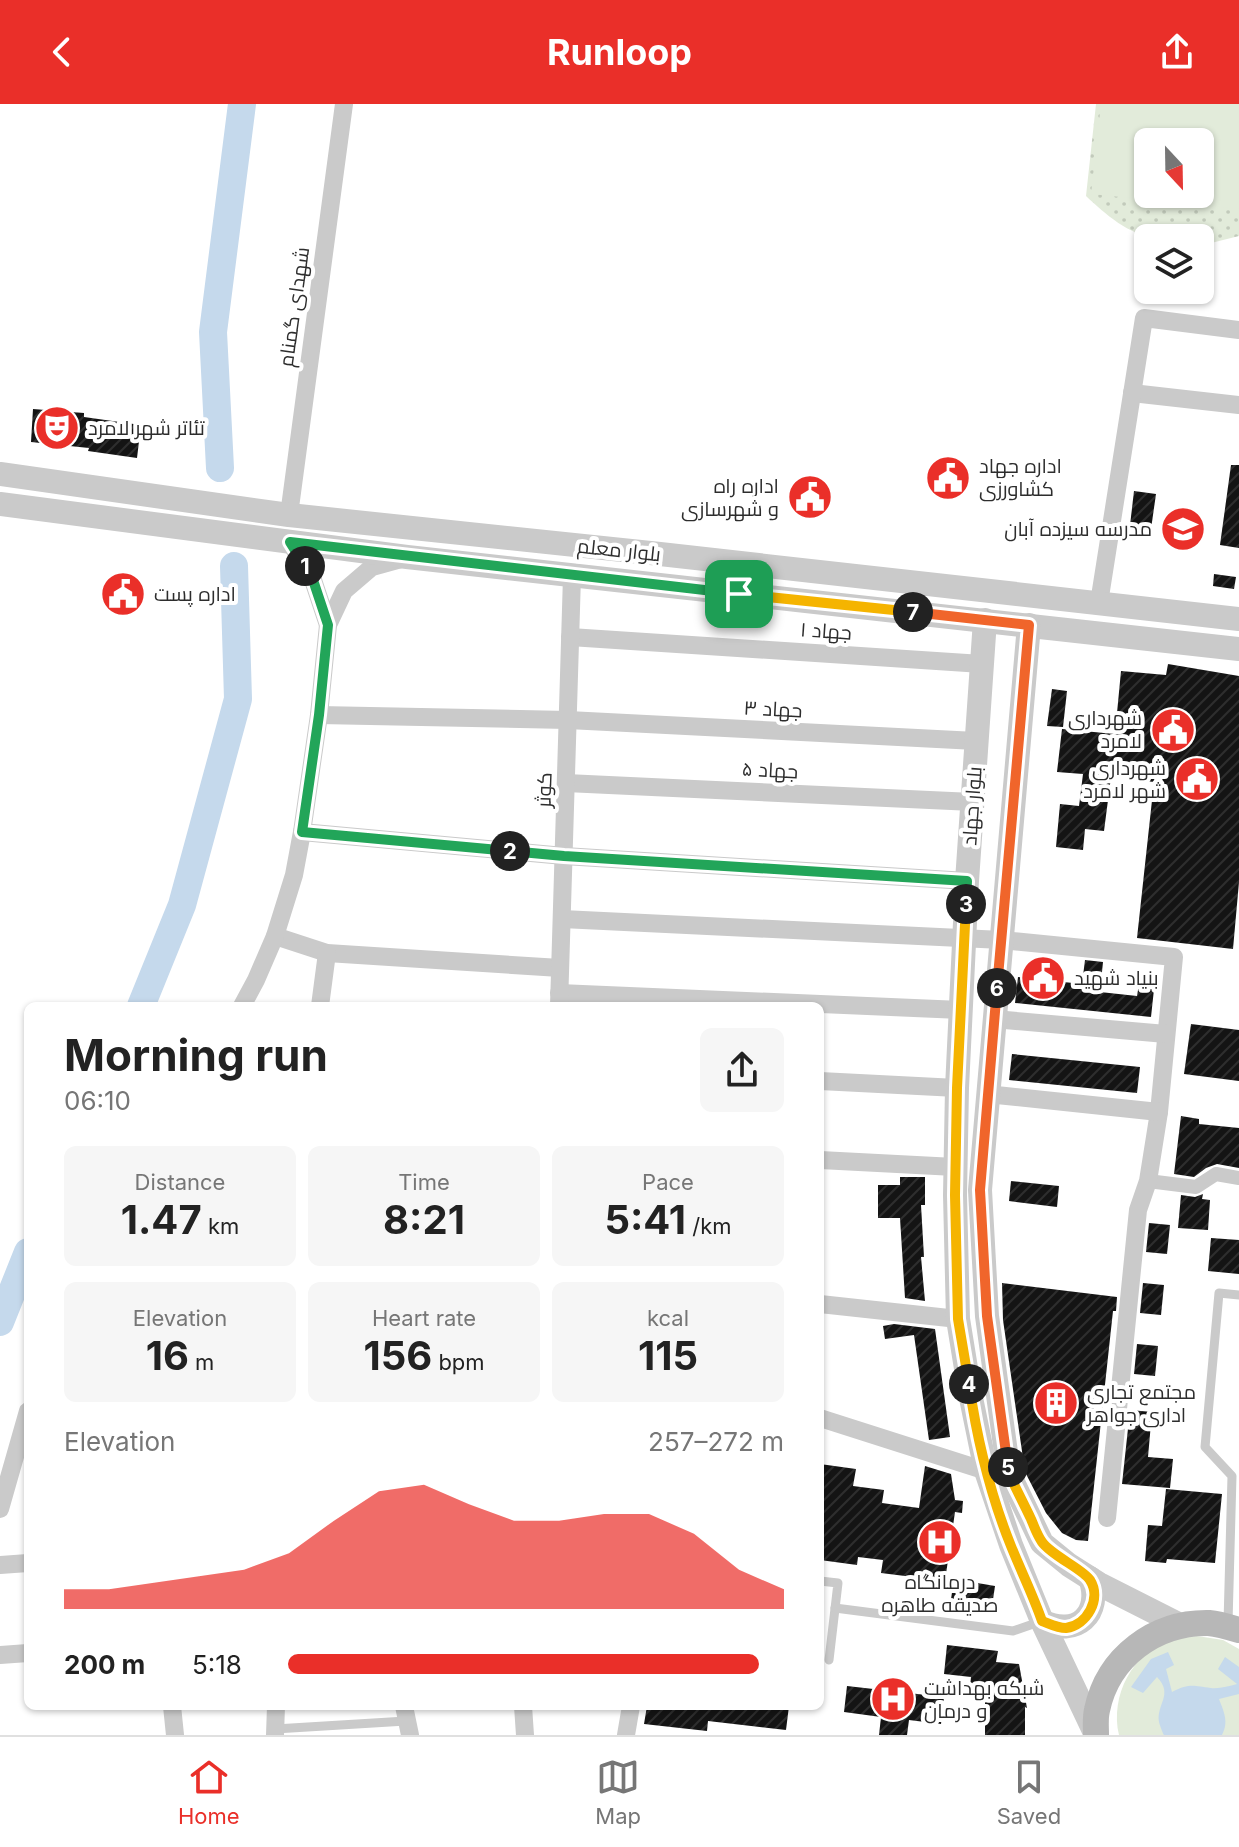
<!DOCTYPE html>
<meta charset="utf-8">
<style>
body{margin:0;font-family:Inter,Cairo,sans-serif;background:#f6f6f6;color:#222;height:100vh;display:flex;flex-direction:column;font-size:30px;white-space:nowrap}
*{box-sizing:border-box;margin:0}
p{font-size:26px;color:#767676}
.icon{flex:none;width:44px;height:44px;fill:none;stroke:currentColor;stroke-width:2;stroke-linecap:round;stroke-linejoin:round}
.map{position:relative;flex:1;overflow:hidden}
.side{position:absolute;left:24px;top:898px;width:800px;height:708px;display:flex;flex-direction:column;background:#fff;border-radius:12px;box-shadow:0 2px 6px #0004}
.side>*{flex:none}
.needle{width:52px;rotate:158deg}
.tools{position:absolute;left:1134px;top:24px;display:grid;gap:16px}
.tools a{display:grid;place-items:center;width:80px;height:80px;border-radius:12px;background:#fff;box-shadow:0 2px 6px #0004;font-size:40px}
.pin{position:absolute;display:grid;place-items:center;width:68px;height:68px;color:#fff;margin:-34px;border-radius:16px;box-shadow:0 4px 12px #0006}
.km{position:absolute;width:40px;height:40px;margin:-20px;border-radius:50%;background:#222;color:#fff;font-size:22px;line-height:40px;text-align:center}
.round{display:grid;place-items:center;flex:none;width:84px;height:84px;border-radius:12px;background:#f6f6f6}
.summary{display:flex;align-items:center;justify-content:space-between;height:136px;padding:0 40px}
h1{font-size:44px;font-weight:700;line-height:60px}
.metrics{display:grid;grid-template-columns:repeat(3,1fr);gap:12px;height:136px;padding:8px 40px}
.metrics div{display:grid;align-content:center;border-radius:12px;background:#f6f6f6;text-align:center}
.metrics b{font-size:40px;font-weight:700}
.metrics small{font-size:22px;font-weight:400}
.metrics p{font-size:22px}
.chart{height:224px;padding:16px 40px}
.chart p{display:flex;justify-content:space-between}
.chart svg{width:100%;height:144px;margin-top:8px;fill:#ea2f29;opacity:.7}
ul{padding:0 40px;list-style:none;font-size:26px}
li{display:grid;grid-template-columns:128px 96px 1fr;align-items:center;height:60px}
li i{height:20px;border-radius:10px;background:#ea2f29}
header{display:flex;justify-content:space-between;align-items:center;height:104px;padding:0 40px;background:#ea2f29;color:#fff;font-size:36px;font-weight:700}
.dock{display:flex;justify-content:space-around;align-items:center;height:112px;border-top:2px solid #e0e0e0;background:#fff;font-size:22px;color:#767676}
.dock a{display:grid;justify-items:center;gap:4px}
.dock .on{color:#ea2f29}
.map>svg:first-child{display:block}
.grass{fill:url(#grass-dots);fill-rule:evenodd}
.park{fill:#e2ebda;fill-rule:evenodd}
.water{fill:#c5d9ec}
.lines{fill:none;stroke-linecap:round;stroke-linejoin:round}
.river{stroke:#c5d9ec;stroke-width:28}
.building{fill:url(#building-hatch)}
.service{stroke:#cacaca;stroke-width:9}
.pedestrian{stroke:#cacaca;stroke-width:14}
.minor{stroke:#cacaca;stroke-width:18}
.tertiary{stroke:#cacaca;stroke-width:24}
.secondary{stroke:#b7b7b7;stroke-width:26}
.split-1-casing{stroke:#fff;stroke-width:16}
.split-2-casing{stroke:#fff;stroke-width:16}
.split-3-casing{stroke:#fff;stroke-width:16}
.split-4-casing{stroke:#fff;stroke-width:16}
.split-5-casing{stroke:#fff;stroke-width:16}
.split-6-casing{stroke:#fff;stroke-width:16}
.split-7-casing{stroke:#fff;stroke-width:16}
.split-8-casing{stroke:#fff;stroke-width:16}
.split-1{stroke:#22a559;stroke-width:10}
.split-2{stroke:#22a559;stroke-width:10}
.split-3{stroke:#22a559;stroke-width:10}
.split-4{stroke:#f5b400;stroke-width:10}
.split-5{stroke:#f5b400;stroke-width:10}
.split-6{stroke:#f0652b;stroke-width:10}
.split-7{stroke:#f0652b;stroke-width:10}
.split-8{stroke:#f5b400;stroke-width:10}
.labels{text-anchor:middle;dominant-baseline:central;stroke-width:8;stroke-linejoin:round;paint-order:stroke}
.street-label{font-size:20px;fill:#2d2d2d;stroke:#fff}
.poi-label{font-size:20px;fill:#2d2d2d;stroke:#fff;text-anchor:start}
</style>
<header><svg class="icon" aria-label="back" viewBox="0 0 24 24"><path d="M15 5l-7 7 7 7"/></svg>Runloop<svg class="icon" aria-label="share" viewBox="0 0 24 24"><path d="M12 15V3M7 8l5-5 5 5M5 13v7h14v-7"/></svg></header>
<div class="map">
<svg width="1239" height="1631" viewBox="0 0 1239 1631">
<defs>
<pattern id="grass-dots" width="8" height="8" patternUnits="userSpaceOnUse" patternTransform="scale(2)"><rect width="8" height="8" fill="#e2ebda"/><path d="M2 2h.1M6 6h.1" fill="none" stroke="#c2cabb" stroke-width="1.8" stroke-linecap="round"/></pattern>
<pattern id="building-hatch" width="6" height="6" patternUnits="userSpaceOnUse" patternTransform="scale(2)"><rect width="6" height="6" fill="#141414"/><path d="M-1 1l2-2M0 6l6-6M5 7l2-2" fill="none" stroke="#2e2e2e"/></pattern>
</defs>
<rect width="100%" height="100%" fill="#fff"/>
<path class="grass" d="M1096 0H1239V132L1211 139H1200V134C1186 134 1170 136 1156 134 1129 131 1105 110 1086 92ZM1148 38H1200V90H1148Z"/>
<g class="park">
<path d="M1101 0H1239V105L1091 90ZM1148 38H1200V90H1148Z"/>
<path d="M1197 1532 1223 1536 1239 1545V1631H1119C1110 1592 1132 1548 1172 1536 1180 1534 1189 1533 1197 1532Z"/>
</g>
<path class="water" d="M1168 1548 1174 1561 1166 1565 1172 1588C1190 1579 1193 1582 1211 1584 1219 1585 1229 1582 1237 1580L1218 1565 1225 1553 1239 1563V1590L1219 1595C1224 1608 1229 1618 1222 1631H1164C1163 1630 1159 1619 1159 1618 1156 1600 1174 1591 1157 1573L1143 1589 1131 1583 1151 1555Z"/>
<g class="lines">
<g class="river">
<polyline points="220,364 213,228 242,0"/>
<polyline points="141,902 182,801 238,595 234,462"/>
<polyline points="0,1218 28,1148"/>
</g>
</g>
<g class="building">
<polygon points="33,305 84,309 84,313 141,321 137,354 88,347 89,344 31,338"/>
<polygon points="1231,361 1239,361 1239,444 1220,441"/>
<polygon points="1134,387 1156,390 1150,432 1129,430"/>
<polygon points="1214,470 1236,473 1234,485 1213,482"/>
<polygon points="1168,560 1239,572 1239,778 1233,845 1137,834 1154,678 1111,673 1104,727 1085,725 1083,746 1056,743 1060,700 1079,702 1083,670 1057,668 1062,625 1115,630 1121,567 1166,571"/>
<polygon points="1052,585 1067,587 1063,623 1047,622"/>
<polygon points="1085,856 1103,858 1100,888 1137,892 1140,874 1155,876 1151,913 1015,899 1018,873 1082,880"/>
<polygon points="1191,920 1239,926 1239,977 1184,970"/>
<polygon points="1012,950 1140,963 1137,989 1009,976"/>
<polygon points="1181,1012 1199,1015 1199,1020 1239,1024 1239,1064 1217,1060 1206,1064 1194,1073 1174,1070"/>
<polygon points="900,1073 925,1073 925,1101 921,1101 924,1153 921,1153 925,1197 905,1194 900,1114 878,1114 878,1081 900,1081"/>
<polygon points="1011,1077 1059,1082 1057,1103 1009,1097"/>
<polygon points="1203,1090 1202,1095 1210,1096 1208,1126 1178,1124 1181,1091 1195,1093"/>
<polygon points="1149,1119 1170,1121 1167,1150 1146,1148"/>
<polygon points="1211,1134 1239,1136 1239,1170 1208,1167"/>
<polygon points="1002,1179 1117,1193 1116,1207 1113,1207 1088,1437 1076,1436 1062,1429 1046,1409 1025,1368 1003,1216"/>
<polygon points="1143,1179 1164,1181 1161,1211 1140,1209"/>
<polygon points="894,1220 935,1225 950,1333 929,1336 914,1231 885,1235 883,1222"/>
<polygon points="1137,1240 1158,1242 1155,1272 1134,1270"/>
<polygon points="1130,1306 1152,1308 1148,1353 1173,1355 1170,1384 1122,1380"/>
<polygon points="820,1360 856,1365 853,1382 884,1386 882,1399 919,1404 925,1362 951,1370 955,1396 963,1397 962,1409 955,1408 945,1477 881,1469 883,1456 858,1453 857,1461 820,1456"/>
<polygon points="1166,1385 1222,1390 1215,1459 1167,1455 1166,1459 1145,1457 1148,1421 1162,1422"/>
<polygon points="954,1475 995,1482 991,1509 950,1502"/>
<polygon points="947,1541 998,1547 996,1558 1019,1560 1027,1604 1025,1603 1025,1631 985,1631 985,1594 969,1593 971,1573 944,1570"/>
<polygon points="847,1582 944,1593 941,1620 909,1616 907,1631 879,1631 881,1613 844,1608"/>
<polygon points="647,1602 789,1602 786,1626 708,1617 707,1627 644,1620"/>
</g>
<g class="lines">
<g class="service">
<polyline points="820,1477 838,1479 829,1556"/>
<polyline points="835,1504 1013,1527 1039,1518"/>
<polyline points="1228,1519 1232,1372 1205,1343 1219,1189 1239,1191"/>
<polyline points="275,1625 406,1617"/>
</g>
<polyline class="pedestrian" points="1148,1077 1196,1083 1216,1070 1239,1074"/>
<g class="minor">
<polyline points="1132,289 1239,301"/>
<polyline points="289,411 344,0"/>
<polyline points="290,438 313,476 328,521"/>
<polyline points="1099,499 1144,214 1239,226"/>
<polyline points="570,533 982,560"/>
<polyline points="319,611 568,616 976,637"/>
<polyline points="566,679 973,698"/>
<polyline points="302,728 564,752 967,777"/>
<polyline points="562,815 1002,836 1174,853 1159,1008 1148,1077 1138,1106 1107,1414"/>
<polyline points="275,832 327,849 560,864"/>
<polyline points="559,889 961,906"/>
<polyline points="242,902 256,876 275,832 294,771 302,728 319,611 328,521 344,487 372,463 401,455"/>
<polyline points="320,902 327,849"/>
<polyline points="559,902 572,472"/>
<polyline points="994,915 1166,930"/>
<polyline points="820,977 957,984"/>
<polyline points="987,990 1159,1008"/>
<polyline points="820,1056 955,1063"/>
<polyline points="820,1200 958,1215"/>
<polyline points="820,1314 986,1367"/>
<polyline points="0,1405 28,1307"/>
<polyline points="0,1461 28,1459"/>
<polyline points="0,1551 28,1549"/>
<polyline points="172,1602 175,1631"/>
<polyline points="404,1602 410,1631"/>
<polyline points="523,1602 525,1631"/>
<polyline points="275,1631 276,1602"/>
<polyline points="626,1631 631,1602"/>
</g>
<g class="tertiary">
<polyline points="0,370 289,411 660,450 1239,515"/>
<polyline points="0,400 407,453 1239,545"/>
<polyline points="985,516 967,777 957,984 955,1091 958,1215 970,1289 986,1367 1011,1441 1042,1517 1096,1631"/>
<polyline points="1029,521 980,1086 987,1212 1009,1370 1042,1439 1069,1461 1099,1480 1180,1521"/>
<path d="M1042 1517C1076 1534 1103 1510 1090 1474"/>
</g>
<path class="secondary" d="M1096 1631C1096 1623 1095 1614 1097 1606 1108 1553 1155 1518 1209 1519 1219 1520 1229 1523 1239 1526"/>
</g>
<g class="lines">
<g class="split-1-casing">
<polyline id="split-1" points="305,462 290,438 739,490"/>
</g>
<g class="split-2-casing">
<polyline id="split-2" points="305,462 313,476 328,521 319,611 302,728 510,747"/>
</g>
<g class="split-3-casing">
<polyline id="split-3" points="510,747 564,752 967,777 966,800"/>
</g>
<g class="split-4-casing">
<polyline id="split-4" points="966,800 957,984 955,1091 958,1215 969,1280"/>
</g>
<g class="split-5-casing">
<path id="split-5" d="M969 1280C977 1335 990 1390 1011 1442 1021 1467 1033 1491 1042 1517 1050 1520 1057 1524 1066 1524 1087 1521 1102 1495 1090 1476 1083 1465 1052 1452 1042 1438 1037 1431 1034 1422 1031 1415 1024 1400 1016 1385 1009 1370L1008 1363"/>
</g>
<g class="split-6-casing">
<polyline id="split-6" points="997,884 980,1086 987,1212 1008,1363"/>
</g>
<g class="split-7-casing">
<polyline id="split-7" points="913,508 1029,521 997,884"/>
</g>
<g class="split-8-casing">
<polyline id="split-8" points="739,490 913,508"/>
</g>
<use href="#split-1" class="split-1"/>
<use href="#split-2" class="split-2"/>
<use href="#split-3" class="split-3"/>
<use href="#split-4" class="split-4"/>
<use href="#split-5" class="split-5"/>
<use href="#split-6" class="split-6"/>
<use href="#split-7" class="split-7"/>
<use href="#split-8" class="split-8"/>
</g>
<defs>
<g id="theatre-disc" transform="scale(2.3)"><circle r="9.5" fill="#ea2f29" stroke="#fff"/><path d="M-5-5.5Q0-4 5-5.5V0Q5 5 0 6Q-5 5-5 0ZM-3.3-2.5H-1v1.5H-3.3ZM1-2.5H3.3v1.5H1ZM-2.8 1Q0 5.5 2.8 1Z" fill="#fff"/></g>
<g id="civic-disc" transform="scale(2.3)"><circle r="9.5" fill="#ea2f29" stroke="#fff"/><path d="M-.6-6.5H3V-4.5H.6V-3L4-1V1h2V6H-6V1h2V-1L-.6-3ZM-1.2 2.5V6h2.4V2.5Z" fill="#fff"/></g>
<g id="school-disc" transform="scale(2.3)"><circle r="9.5" fill="#ea2f29" stroke="#fff"/><path d="M0-5L7-2L0 1L-7-2ZM-4 1L0 2.5L4 1V4Q0 6-4 4Z" fill="#fff"/></g>
<g id="building-disc" transform="scale(2.3)"><circle r="9.5" fill="#ea2f29" stroke="#fff"/><path d="M-4-6H4V6H1V3H-1V6H-4ZM-2.5-4.3h1.7v1.8h-1.7ZM.8-4.3h1.7v1.8H.8ZM-2.5-1h1.7V.8h-1.7ZM.8-1h1.7V.8H.8Z" fill="#fff"/></g>
<g id="hospital-disc" transform="scale(2.3)"><circle r="9.5" fill="#ea2f29" stroke="#fff"/><path d="M-5-5h3v3.5h4V-5h3V5h-3V1.5h-4V5h-3Z" fill="#fff"/></g>
</defs>
<g fill-rule="evenodd">
<use href="#theatre-disc" x="57" y="324"/>
<use href="#civic-disc" x="948" y="374"/>
<use href="#civic-disc" x="810" y="393"/>
<use href="#school-disc" x="1183" y="425"/>
<use href="#civic-disc" x="123" y="490"/>
<use href="#civic-disc" x="1173" y="626"/>
<use href="#civic-disc" x="1197" y="675"/>
<use href="#civic-disc" x="1043" y="874"/>
<use href="#building-disc" x="1056" y="1299"/>
<use href="#hospital-disc" x="940" y="1438"/>
<use href="#hospital-disc" x="893" y="1595"/>
</g>
<g class="labels">
<g class="street-label">
<text transform="translate(294 203) rotate(-82)">شهدای گمنام</text>
<text transform="translate(619 446) rotate(6)">بلوار معلم</text>
<text transform="translate(826 527) rotate(4)">جهاد ۱</text>
<text transform="translate(773 605) rotate(3)">جهاد ۳</text>
<text transform="translate(770 666) rotate(3)">جهاد ۵</text>
<text transform="translate(544 686) rotate(-88)">کوثر</text>
<text transform="translate(972 702) rotate(-86)">بلوار جهاد</text>
</g>
<g class="poi-label">
<text x="88" y="324">تئاتر شهر لامرد</text>
<text x="979" y="362">اداره جهاد<tspan x="979" dy="23">کشاورزی</tspan></text>
<text x="779" y="382" text-anchor="end">اداره راه<tspan x="779" dy="23">و شهرسازی</tspan></text>
<text x="1152" y="425" text-anchor="end">مدرسه سیزده آبان</text>
<text x="154" y="490">اداره پست</text>
<text x="1142" y="614" text-anchor="end">شهرداری<tspan x="1142" dy="23">لامرد</tspan></text>
<text x="1166" y="664" text-anchor="end">شهرداری<tspan x="1166" dy="23">شهر لامرد</tspan></text>
<text x="1074" y="874">بنیاد شهید</text>
<text x="1087" y="1288">مجتمع تجاری<tspan x="1087" dy="23">اداری جواهر</tspan></text>
<text x="940" y="1478" text-anchor="middle">درمانگاه<tspan x="940" dy="23">صدیقه طاهره</tspan></text>
<text x="924" y="1584">شبکه بهداشت<tspan x="924" dy="23">و درمان</tspan></text>
</g>
</g>
</svg>
<div class="tools">
<a><svg class="needle" viewBox="-14 -14 28 28"><path d="M0-13l5 13h-10z" fill="#e53935"/><path d="M0 13l5-13h-10z" fill="#767676"/></svg></a>
<a><svg class="icon" aria-label="layers" viewBox="0 0 24 24"><path d="M12 4l9 5-9 5-9-5zM3 14l9 5 9-5"/></svg></a>
</div>
<div class="pin" style="left:739px;top:490px;background:#1e9e55"><svg class="icon" aria-label="arrive" viewBox="0 0 24 24"><path d="M6 21V4h12l-3 4 3 4H6"/></svg></div>
<b class="km" style="left:305px;top:462px">1</b>
<b class="km" style="left:510px;top:747px">2</b>
<b class="km" style="left:966px;top:800px">3</b>
<b class="km" style="left:969px;top:1280px">4</b>
<b class="km" style="left:1008px;top:1363px">5</b>
<b class="km" style="left:997px;top:884px">6</b>
<b class="km" style="left:913px;top:508px">7</b>
<section class="side">
<div class="summary"><div><h1>Morning run</h1><p>06:10</p></div><a class="round"><svg class="icon" aria-label="share" viewBox="0 0 24 24"><path d="M12 15V3M7 8l5-5 5 5M5 13v7h14v-7"/></svg></a></div>
<div class="metrics">
<div><p>Distance</p><b>1.47<small> km</small></b></div>
<div><p>Time</p><b>8:21</b></div>
<div><p>Pace</p><b>5:41<small> /km</small></b></div>
</div>
<div class="metrics">
<div><p>Elevation</p><b>16<small> m</small></b></div>
<div><p>Heart rate</p><b>156<small> bpm</small></b></div>
<div><p>kcal</p><b>115</b></div>
</div>
<div class="chart"><p><span>Elevation</span>257–272 m</p>
<svg viewBox="0 0 160 44" preserveAspectRatio="none"><path d="M0 44V38L10 38L20 36L30 34L40 32L50 27L60 17L70 8L80 6L90 12L100 17L110 17L120 15L130 15L140 21L150 32L160 38V44z"/></svg>
</div>
<ul>
<li><b>200 m</b>5:18<i style="width:95%"></i></li>
</ul>
</section>
</div>
<nav class="dock">
<a class="on"><svg class="icon" aria-label="home" viewBox="0 0 24 24"><path d="M3 11l9-7 9 7M6 9v11h12V9"/></svg>Home</a>
<a><svg class="icon" aria-label="map" viewBox="0 0 24 24"><path d="M3 6l6-2 6 2 6-2v14l-6 2-6-2-6 2zM9 4v14M15 6v14"/></svg>Map</a>
<a><svg class="icon" aria-label="saved" viewBox="0 0 24 24"><path d="M7 4h10v16l-5-4-5 4z"/></svg>Saved</a>
</nav>
